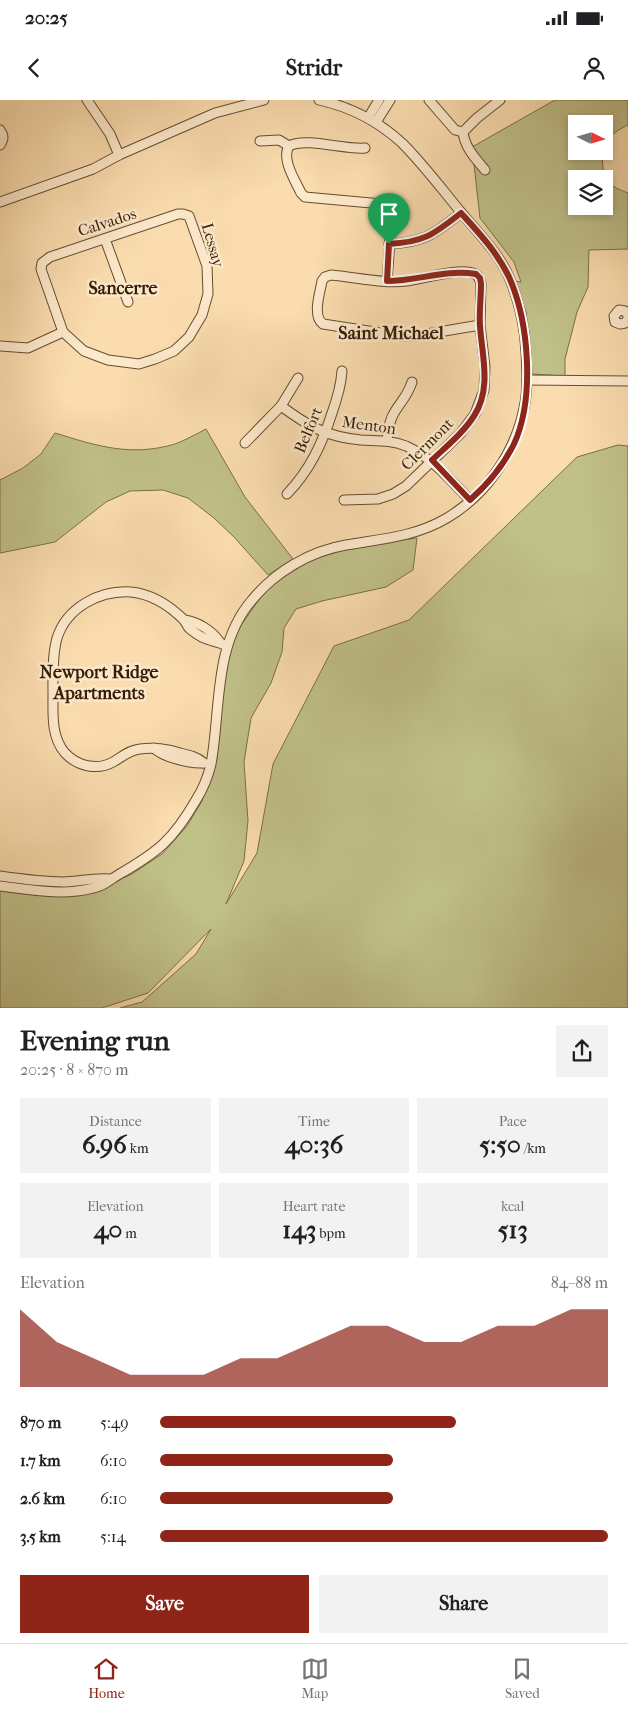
<!DOCTYPE html>
<meta charset="utf-8">
<style>
body{margin:0;font-family:"IM FELL French Canon",serif;background:#f2f2f2;color:#202124;height:100vh;display:flex;flex-direction:column;font-size:19px;white-space:nowrap}
*{box-sizing:border-box;margin:0}
p{font-size:16px;color:#757577}
.icon{flex:none;width:28px;height:28px;fill:none;stroke:currentColor;stroke-width:2;stroke-linecap:round;stroke-linejoin:round}
.map{position:relative;height:908px;overflow:hidden}
.sheet{display:flex;flex-direction:column;background:#fff;flex:1}
.sheet>*{flex:none}
.needle{width:32px;rotate:95deg}
.fabs{position:absolute;left:568px;top:15px;display:grid;gap:10px}
.fabs a{display:grid;place-items:center;width:45px;height:45px;border-radius:0px;background:#fff;box-shadow:0 2px 8px #0003;font-size:25px}
.pin{position:absolute;display:grid;place-items:center;width:42px;height:42px;color:#fff;margin:-51px -21px;border-radius:50% 50% 50% 0;rotate:-45deg;box-shadow:0 0 5px #0007}
.pin .icon{rotate:45deg}
.round{display:grid;place-items:center;flex:none;width:52px;height:52px;border-radius:0px;background:#f2f2f2}
.summary{display:flex;align-items:center;justify-content:space-between;height:85px;padding:0 20px}
h1{font-size:28px;font-weight:700;line-height:38px}
.figures{display:grid;grid-template-columns:repeat(3,1fr);gap:8px;height:85px;padding:5px 20px}
.figures div{display:grid;align-content:center;border-radius:0px;background:#f2f2f2;text-align:center}
.figures b{font-size:25px;font-weight:700}
.figures small{font-size:14px;font-weight:400}
.figures p{font-size:14px}
.chart{height:140px;padding:10px 20px}
.chart p{display:flex;justify-content:space-between}
.chart svg{width:100%;height:90px;margin-top:5px;fill:#8f2418;opacity:.7}
.button{display:flex;gap:10px;margin-top:auto;padding:10px 20px}
.button a{flex:1;height:58px;border-radius:0px;background:#8f2418;color:#fff;font-size:20px;font-weight:700;line-height:58px;text-align:center}
.button a+a{background:#f2f2f2;color:#202124}
ul{padding:0 20px;list-style:none;font-size:16px}
li{display:grid;grid-template-columns:80px 60px 1fr;align-items:center;height:38px}
li i{height:12px;border-radius:6px;background:#8f2418}
.status{display:flex;justify-content:space-between;align-items:center;height:35px;padding:0 25px;background:#fff;direction:ltr}
.status svg{height:14px;fill:currentColor}
header{display:flex;justify-content:space-between;align-items:center;height:65px;padding:0 20px;background:#fff;font-size:22px;font-weight:700}
.tab-bar{display:flex;justify-content:space-around;align-items:center;height:70px;border-top:1px solid #e0e0e0;background:#fff;font-size:14px;color:#757577}
.tab-bar a{display:grid;justify-items:center;gap:2px}
.tab-bar .on{color:#8f2418}
.map>svg:first-child{display:block}
.green{fill:#c0c089;stroke:#7a6f47;fill-rule:evenodd}
.lines{fill:none;stroke-linecap:round;stroke-linejoin:round}
.minor-casing{stroke:#654e2f;stroke-width:11}
.minor{stroke:#fce8ca;stroke-width:9}
.route-casing{stroke:#fff;stroke-width:10}
.route{stroke:#8f2418;stroke-width:6}
.labels{text-anchor:middle;dominant-baseline:central;stroke-width:5;stroke-linejoin:round;paint-order:stroke}
.street-label{font-size:16px;fill:#331e05;stroke:#fce8ca}
.neighbourhood-label{font-size:18px;font-weight:bold;fill:#331e05;stroke:#fce8ca}
</style>
<div class="status"><b>20:25</b><svg viewBox="0 0 49 12"><path d="M0 12V9h3v3zM5 12V6h3v6zM10 12V3h3v9zM15 12V0h3v12zM26 1h20v11H26zM47 4h2v5h-2z"/></svg></div>
<header><svg class="icon" aria-label="back" viewBox="0 0 24 24"><path d="M15 5l-7 7 7 7"/></svg>Stridr<svg class="icon" aria-label="person" viewBox="0 0 24 24"><circle cx="12" cy="8" r="4"/><path d="M4 21q1-7 8-7t8 7"/></svg></header>
<div class="map">
<svg width="628" height="908" viewBox="0 0 628 908">
<rect width="100%" height="100%" fill="#fadcae"/>
<filter id="stains"><feTurbulence type="fractalNoise" baseFrequency=".004" numOctaves="4"/><feColorMatrix values="0 0 0 0 .2 0 0 0 0 .09 0 0 0 0 .02 0 0 0 .5 -.17"/></filter>
<radialGradient id="worn" r=".72"><stop offset=".6" stop-color="#630" stop-opacity="0"/><stop offset="1" stop-color="#630" stop-opacity=".3"/></radialGradient>
<g class="green">
<path d="M555 0H628V25C619 29 606 37 604 48V24H576V51H603C601 62 603 78 613 86 617 89 623 91 628 93V149L589 150 588 187 577 212 565 259V276L531 274 526 212 515 181 521 182 514 162 480 118 472 47ZM576 79H604V106H576Z"/>
<path d="M206 329 245 397 293 459 268 475 234 437 214 418 188 398 163 390 130 391 106 402 55 442 0 453V380L23 368 41 354 55 333C97 346 131 357 175 344 186 340 196 334 206 329Z"/>
<polygon points="618,345 628,346 628,908 120,908 142,902 196,854 211,829 148,893 102,908 0,908 0,788 72,793 108,785 132,774 162,754 187,726 202,701 214,669 224,582 230,551 239,528 258,501 274,483 313,459 358,446 417,438 413,470 386,487 322,501 296,509 284,528 282,552 271,583 251,618 244,662 248,721 244,761 226,804 257,753 273,664 334,546 409,520 577,357"/>
</g>
<g class="lines">
<g class="minor-casing">
<g id="minor">
<polyline points="87,0 110,34 119,55"/>
<polyline points="429,0 455,30 463,32"/>
<polyline points="368,18 379,0"/>
<polyline points="376,22 390,0"/>
<path d="M0 30C4 36 4 39 0 45"/>
<polyline points="463,32 477,18 500,0"/>
<path d="M463 32C465 48 475 58 485 70"/>
<polyline points="260,41 279,40 289,46"/>
<path d="M289 46C281 59 295 80 301 93L305 97 382 104C388 106 390 108 392 114L387 181"/>
<path d="M289 46C305 37 345 50 365 48"/>
<polyline points="0,102 93,69 119,55 215,13 264,0"/>
<polygon points="178,114 183,114 189,116 207,166 208,194 202,215 189,237 174,251 155,259 139,264 108,260 84,251 63,232 41,169 42,163 50,157"/>
<polyline points="105,139 128,202"/>
<path d="M389 144C425 142 434 134 461 113"/>
<polyline points="628,215 625,211 619,210 614,216 615,222 620,224 625,223 628,219"/>
<polyline points="0,246 28,248 63,232"/>
<polyline points="527,280 628,281"/>
<path d="M281 306C308 326 327 337 361 340 377 341 391 340 406 346 433 358 450 380 470 400"/>
<path d="M387 340C388 331 389 321 394 313 401 301 407 297 412 282"/>
<polyline points="245,343 281,306 298,278"/>
<path d="M287 394C310 370 322 344 332 313 337 299 341 286 342 271"/>
<path d="M344 400 378 399 393 394 406 386 460 334 475 314 484 290 485 267 480 225 481 184C480 180 479 176 475 174 461 167 423 179 407 181 383 184 355 177 331 175L325 177 322 181C320 193 312 216 323 224L401 236H415L480 225"/>
<path d="M184 520C198 522 211 530 219 541"/>
<path d="M154 648C163 657 190 664 203 663"/>
<path d="M204 663C197 657 189 655 180 653 166 649 155 647 140 649 129 650 122 657 113 662 97 671 77 666 65 653 51 637 53 614 53 595 53 577 52 556 57 538 67 507 100 490 131 492 151 494 170 506 184 520 186 522 187 527 190 529 195 533 204 539 210 540 217 543 220 542 227 546"/>
<path d="M0 776C21 779 42 782 63 782 79 782 94 777 110 779"/>
<path d="M0 786C25 789 52 794 77 791 85 790 97 788 104 784 109 781 113 778 118 775 158 752 173 740 196 700 203 689 208 677 211 664 221 610 213 545 252 500 275 472 310 451 346 445 381 439 415 437 447 418 486 395 515 353 524 308 528 290 527 271 526 253 525 227 519 201 509 177 498 152 477 132 460 111 441 88 423 64 402 43 378 21 351 7 319 0"/>
</g>
</g>
<use href="#minor" class="minor"/>
</g>
<g class="lines">
<g class="route-casing">
<path id="route" d="M461 113C479 133 497 152 509 177 529 222 535 298 514 344 503 366 488 384 470 400L432 360C447 346 463 333 474 316 492 288 482 256 480 226 479 212 481 198 481 184L480 178 476 174C445 169 418 181 387 181L389 144C425 142 434 134 461 113Z"/>
</g>
<use href="#route" class="route"/>
</g>
<g class="labels">
<g class="street-label">
<text transform="translate(107 122) rotate(-18)">Calvados</text>
<text transform="translate(213 145) rotate(74)">Lessay</text>
<text transform="translate(369 325) rotate(8)">Menton</text>
<text transform="translate(308 330) rotate(-67)">Belfort</text>
<text transform="translate(427 344) rotate(-45)">Clermont</text>
</g>
<g class="neighbourhood-label">
<text x="123" y="188">Sancerre</text>
<text x="391" y="233">Saint Michael</text>
<text x="99" y="572">Newport Ridge<tspan x="99" dy="21">Apartments</tspan></text>
</g>
</g>
<rect width="100%" height="100%" filter="url(#stains)"/>
<rect width="100%" height="100%" fill="url(#worn)"/>
</svg>
<div class="fabs">
<a><svg class="needle" viewBox="-14 -14 28 28"><path d="M0-13l5 13h-10z" fill="#e53935"/><path d="M0 13l5-13h-10z" fill="#757577"/></svg></a>
<a><svg class="icon" aria-label="layers" viewBox="0 0 24 24"><path d="M12 4l9 5-9 5-9-5zM3 14l9 5 9-5"/></svg></a>
</div>
<div class="pin" style="left:389px;top:144px;background:#1e9e55"><svg class="icon" aria-label="arrive" viewBox="0 0 24 24"><path d="M6 21V4h12l-3 4 3 4H6"/></svg></div>
</div>
<section class="sheet">
<div class="summary"><div><h1>Evening run</h1><p>20:25 · 8 × 870 m</p></div><a class="round"><svg class="icon" aria-label="share" viewBox="0 0 24 24"><path d="M12 15V3M7 8l5-5 5 5M5 13v7h14v-7"/></svg></a></div>
<div class="figures">
<div><p>Distance</p><b>6.96<small> km</small></b></div>
<div><p>Time</p><b>40:36</b></div>
<div><p>Pace</p><b>5:50<small> /km</small></b></div>
</div>
<div class="figures">
<div><p>Elevation</p><b>40<small> m</small></b></div>
<div><p>Heart rate</p><b>143<small> bpm</small></b></div>
<div><p>kcal</p><b>513</b></div>
</div>
<div class="chart"><p><span>Elevation</span>84–88 m</p>
<svg viewBox="0 0 160 44" preserveAspectRatio="none"><path d="M0 44V6L10 22L20 30L30 38L40 38L50 38L60 30L70 30L80 22L90 14L100 14L110 22L120 22L130 14L140 14L150 6L160 6V44z"/></svg>
</div>
<ul>
<li><b>870 m</b>5:49<i style="width:66%"></i></li>
<li><b>1.7 km</b>6:10<i style="width:52%"></i></li>
<li><b>2.6 km</b>6:10<i style="width:52%"></i></li>
<li><b>3.5 km</b>5:14<i style="width:100%"></i></li>
</ul>
<div class="button"><a>Save</a><a>Share</a></div>
</section>
<nav class="tab-bar">
<a class="on"><svg class="icon" aria-label="home" viewBox="0 0 24 24"><path d="M3 11l9-7 9 7M6 9v11h12V9"/></svg>Home</a>
<a><svg class="icon" aria-label="map" viewBox="0 0 24 24"><path d="M3 6l6-2 6 2 6-2v14l-6 2-6-2-6 2zM9 4v14M15 6v14"/></svg>Map</a>
<a><svg class="icon" aria-label="saved" viewBox="0 0 24 24"><path d="M7 4h10v16l-5-4-5 4z"/></svg>Saved</a>
</nav>
